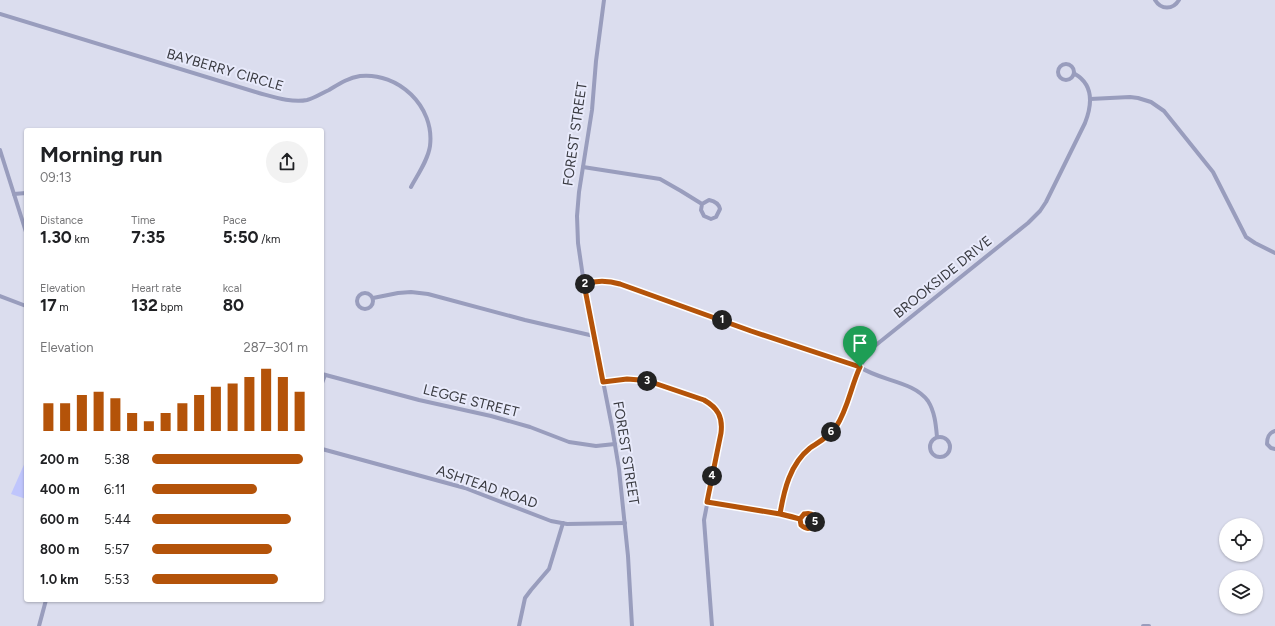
<!DOCTYPE html>
<meta charset="utf-8">
<style>
body{margin:0;font-family:Figtree,sans-serif;background:#f2f2f2;color:#202124;height:100vh;display:flex;flex-direction:column;font-size:15px;white-space:nowrap}
*{box-sizing:border-box;margin:0}
p{font-size:13px;color:#757577}
.icon{flex:none;width:22px;height:22px;fill:none;stroke:currentColor;stroke-width:2;stroke-linecap:round;stroke-linejoin:round}
.map{position:relative;flex:1;overflow:hidden}
.side{position:absolute;left:24px;top:128px;width:300px;height:474px;display:flex;flex-direction:column;background:#fff;border-radius:4px;box-shadow:0 1px 3px #0004}
.side>*{flex:none}
.tools{position:absolute;left:1219px;top:518px;display:grid;gap:8px}
.tools a{display:grid;place-items:center;width:44px;height:44px;border-radius:50%;background:#fff;box-shadow:0 1px 3px #0004;font-size:20px}
.pin{position:absolute;display:grid;place-items:center;width:34px;height:34px;color:#fff;margin:-41px -17px;border-radius:50% 50% 50% 0;rotate:-45deg;box-shadow:0 0 4px #0007}
.pin .icon{rotate:45deg}
.km{position:absolute;width:20px;height:20px;margin:-10px;border-radius:50%;background:#222;color:#fff;font-size:11px;line-height:20px;text-align:center}
.round{display:grid;place-items:center;flex:none;width:42px;height:42px;border-radius:21px;background:#f2f2f2}
.head{display:flex;align-items:center;justify-content:space-between;height:68px;padding:0 16px}
h1{font-size:22px;font-weight:700;line-height:30px}
.figures{display:grid;grid-template-columns:repeat(3,1fr);gap:6px;height:68px;padding:4px 16px}
.figures div{display:grid;align-content:center}
.figures b{font-size:17px;font-weight:700}
.figures small{font-size:11px;font-weight:400}
.figures p{font-size:11px}
.chart{height:112px;padding:8px 16px}
.chart p{display:flex;justify-content:space-between}
.chart svg{width:100%;height:72px;margin-top:4px;stroke:#b45309;stroke-width:6}
ul{padding:0 16px;list-style:none;font-size:13px}
li{display:grid;grid-template-columns:64px 48px 1fr;align-items:center;height:30px}
li i{height:10px;border-radius:5px;background:#b45309}
.map>svg:first-child{display:block}
.green{fill:#bfc5fc}
.lines{fill:none;stroke-linecap:round;stroke-linejoin:round}
.street{stroke:#999dbd;stroke-width:4}
.route-casing{stroke:#fff;stroke-width:8}
.route{stroke:#b45309;stroke-width:5}
.labels{text-anchor:middle;dominant-baseline:central;stroke-width:4;stroke-linejoin:round;paint-order:stroke}
.street-label{font-size:14px;fill:#393a40;stroke:#e8eafb}
</style>
<div class="map">
<svg width="1275" height="626" viewBox="0 0 1275 626">
<rect width="100%" height="100%" fill="#dbddee"/>
<polygon class="green" points="26,460 26,499 11,494"/>
<g class="lines">
<g class="street">
<polyline points="604,0 596,61 592,110 579,192 577,216 578,243 584,284 612,427 619,469 628,556 632,626"/>
<path d="M1155 0C1161 10 1173 10 1179 0"/>
<path d="M0 14 259 93C274 97 292 103 307 100 315 98 322 93 329 90 339 84 348 78 360 76 398 72 435 106 430 146 428 160 418 174 411 187"/>
<circle cx="1066" cy="72" r="8"/>
<polyline points="1090,99 1130,97 1138,98 1151,102 1164,111 1213,172 1246,237 1255,243 1275,253"/>
<polyline points="0,150 26,232"/>
<path d="M583 167 660 179 681 191 702 204 701 210 704 216 711 219 716 217 720 209C719 204 714 201 709 200L702 204"/>
<polyline points="14,194 26,193"/>
<path d="M584 284 602 280 620 284 751 331 860 367C880 381 914 381 928 401 935 412 936 426 937 437"/>
<circle cx="365" cy="301" r="8"/>
<polyline points="0,296 26,306"/>
<polyline points="373,298 398,293 411,292 428,294 525,320 594,336"/>
<polyline points="322,374 419,400 491,416 530,427 569,442 596,446 615,444"/>
<path d="M603 382 627 379 640 380 654 383 704 400C718 408 723 417 721 433L704 520 712 626"/>
<polyline points="322,383 325,375"/>
<path d="M1275 431C1268 433 1267 438 1267 444L1271 448 1275 449"/>
<circle cx="940" cy="447" r="10"/>
<polyline points="322,449 465,488 551,521 567,524 625,523"/>
<polyline points="707,502 780,514 800,519"/>
<circle cx="808" cy="521" r="8"/>
<path d="M780 514C784 490 791 464 810 448 820 441 831 435 837 424 851 399 854 371 871 349L1028 223 1040 211 1046 202 1085 123C1092 105 1094 85 1075 74"/>
<polyline points="39,626 46,600"/>
<polyline points="519,626 525,598 531,590 549,569 563,523"/>
<polyline points="1143,626 1149,626"/>
</g>
</g>
<g class="lines">
<g class="route-casing">
<path id="route" d="M860 367 751 331 620 284C607 280 597 280 584 284L603 382 627 379 640 380 654 383 704 400C718 408 723 417 721 433L707 502 780 514 800 519 801 525C815 538 823 509 804 514L800 519C793 517 787 515 780 514 784 490 790 464 810 448 819 442 830 436 836 427 848 409 851 386 860 367"/>
</g>
<use href="#route" class="route"/>
</g>
<g class="labels">
<g class="street-label">
<text transform="translate(225 70) rotate(16)">BAYBERRY CIRCLE</text>
<text transform="translate(575 134) rotate(-82)">FOREST STREET</text>
<text transform="translate(943 277) rotate(-39)">BROOKSIDE DRIVE</text>
<text transform="translate(471 401) rotate(14)">LEGGE STREET</text>
<text transform="translate(626 453) rotate(81)">FOREST STREET</text>
<text transform="translate(487 487) rotate(19)">ASHTEAD ROAD</text>
</g>
</g>
</svg>
<div class="tools">
<a><svg class="icon" aria-label="locate" viewBox="0 0 24 24"><circle cx="12" cy="12" r="6"/><path d="M12 2v4M12 18v4M2 12h4M18 12h4"/></svg></a>
<a><svg class="icon" aria-label="layers" viewBox="0 0 24 24"><path d="M12 4l9 5-9 5-9-5zM3 14l9 5 9-5"/></svg></a>
</div>
<div class="pin" style="left:860px;top:367px;background:#1e9e55"><svg class="icon" aria-label="arrive" viewBox="0 0 24 24"><path d="M6 21V4h12l-3 4 3 4H6"/></svg></div>
<b class="km" style="left:722px;top:320px">1</b>
<b class="km" style="left:585px;top:284px">2</b>
<b class="km" style="left:647px;top:381px">3</b>
<b class="km" style="left:712px;top:476px">4</b>
<b class="km" style="left:815px;top:522px">5</b>
<b class="km" style="left:831px;top:432px">6</b>
<section class="side">
<div class="head"><div><h1>Morning run</h1><p>09:13</p></div><a class="round"><svg class="icon" aria-label="share" viewBox="0 0 24 24"><path d="M12 15V3M7 8l5-5 5 5M5 13v7h14v-7"/></svg></a></div>
<div class="figures">
<div><p>Distance</p><b>1.30<small> km</small></b></div>
<div><p>Time</p><b>7:35</b></div>
<div><p>Pace</p><b>5:50<small> /km</small></b></div>
</div>
<div class="figures">
<div><p>Elevation</p><b>17<small> m</small></b></div>
<div><p>Heart rate</p><b>132<small> bpm</small></b></div>
<div><p>kcal</p><b>80</b></div>
</div>
<div class="chart"><p><span>Elevation</span>287–301 m</p>
<svg viewBox="0 0 160 44" preserveAspectRatio="none"><path d="M5 44V27M15 44V27M25 44V22M35 44V20M45 44V24M55 44V33M65 44V38M75 44V33M85 44V27M95 44V22M105 44V17M115 44V15M125 44V11M135 44V6M145 44V11M155 44V20"/></svg>
</div>
<ul>
<li><b>200 m</b>5:38<i style="width:97%"></i></li>
<li><b>400 m</b>6:11<i style="width:67%"></i></li>
<li><b>600 m</b>5:44<i style="width:89%"></i></li>
<li><b>800 m</b>5:57<i style="width:77%"></i></li>
<li><b>1.0 km</b>5:53<i style="width:81%"></i></li>
</ul>
</section>
</div>
